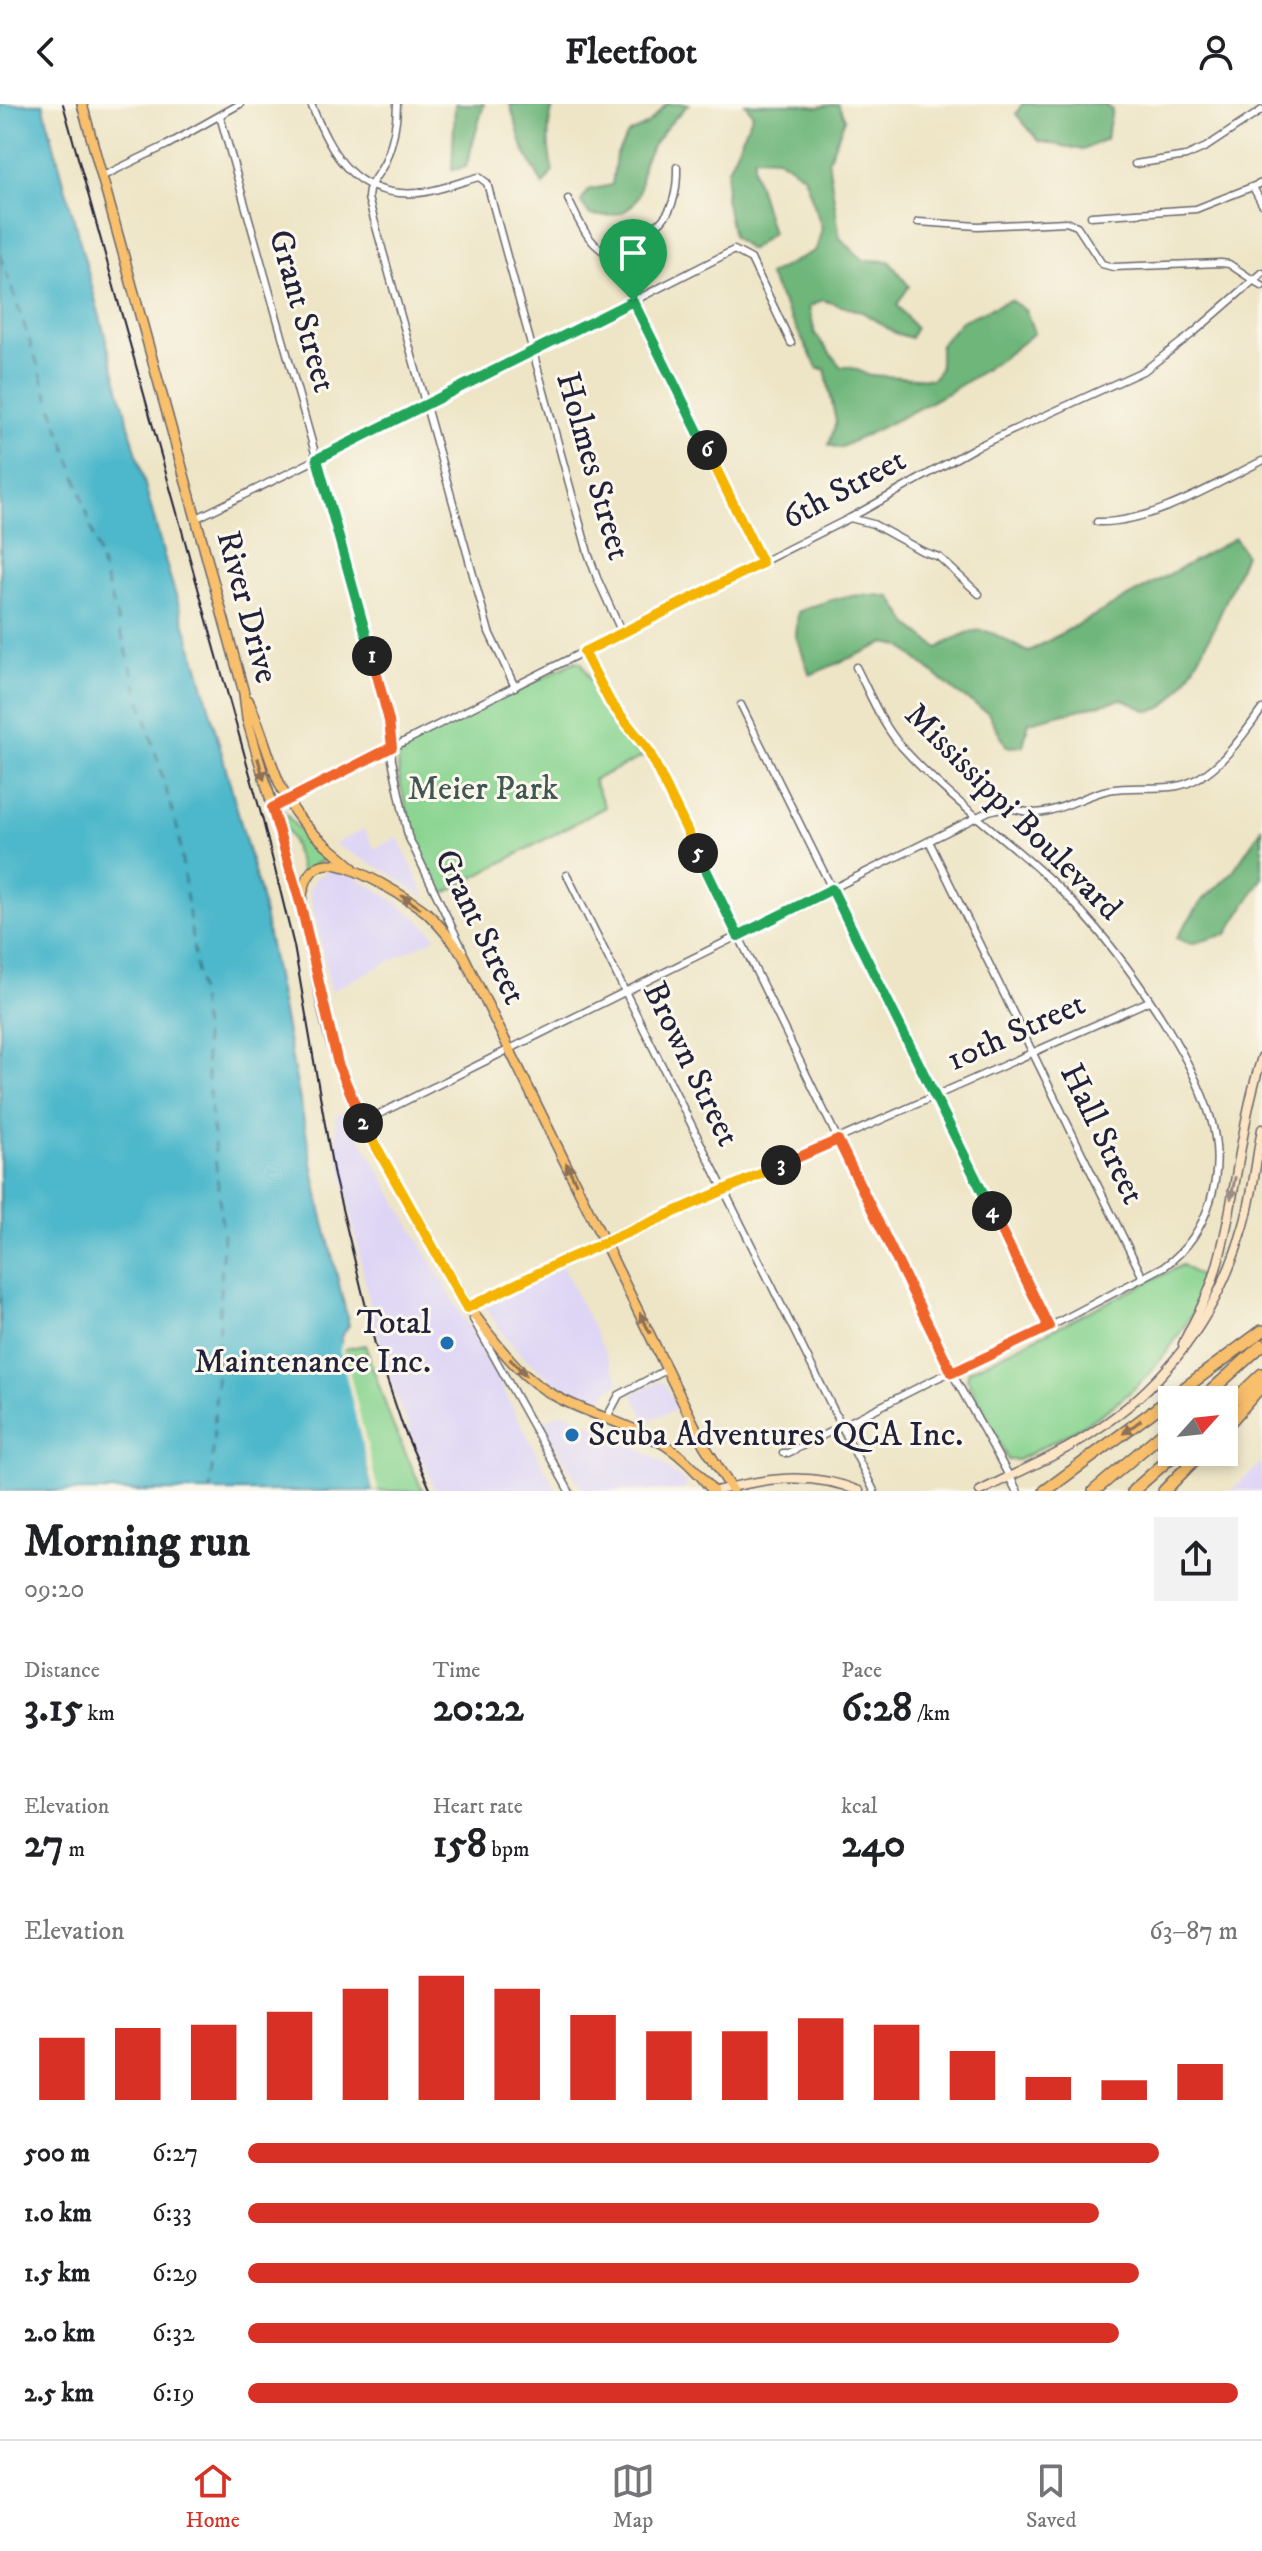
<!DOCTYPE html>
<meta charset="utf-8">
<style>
body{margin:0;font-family:"IM FELL DW Pica",serif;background:#f2f2f2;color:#202124;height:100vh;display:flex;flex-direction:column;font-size:30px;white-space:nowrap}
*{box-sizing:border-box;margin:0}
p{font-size:26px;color:#757577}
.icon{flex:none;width:44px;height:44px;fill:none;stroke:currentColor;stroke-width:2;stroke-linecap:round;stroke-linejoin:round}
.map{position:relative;height:1387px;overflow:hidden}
.sheet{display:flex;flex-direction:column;background:#fff;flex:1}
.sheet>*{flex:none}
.needle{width:52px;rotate:63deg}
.buttons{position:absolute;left:1158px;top:1282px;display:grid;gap:16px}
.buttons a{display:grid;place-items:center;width:80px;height:80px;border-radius:0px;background:#fff;box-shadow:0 4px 12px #0003;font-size:40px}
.pin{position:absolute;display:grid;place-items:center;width:68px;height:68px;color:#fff;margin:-82px -34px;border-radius:50% 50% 50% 0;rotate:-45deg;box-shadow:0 0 8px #0007}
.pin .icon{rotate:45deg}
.km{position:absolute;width:40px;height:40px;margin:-20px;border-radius:50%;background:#222;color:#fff;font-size:22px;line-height:40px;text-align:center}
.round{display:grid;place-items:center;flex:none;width:84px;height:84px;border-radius:0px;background:#f2f2f2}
.headline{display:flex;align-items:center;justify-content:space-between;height:136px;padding:0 24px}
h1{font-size:44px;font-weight:700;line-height:60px}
.stats{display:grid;grid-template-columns:repeat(3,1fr);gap:12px;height:136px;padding:8px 24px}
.stats div{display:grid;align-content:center}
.stats b{font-size:40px;font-weight:700}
.stats small{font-size:22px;font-weight:400}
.stats p{font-size:22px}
.chart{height:224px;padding:16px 24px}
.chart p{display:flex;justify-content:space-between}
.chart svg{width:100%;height:144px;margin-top:8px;stroke:#d93025;stroke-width:6}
ul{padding:0 24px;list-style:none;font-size:26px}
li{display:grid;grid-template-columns:128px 96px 1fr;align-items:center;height:60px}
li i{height:20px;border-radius:10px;background:#d93025}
header{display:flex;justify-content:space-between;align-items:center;height:104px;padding:0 24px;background:#fff;font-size:36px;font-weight:700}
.menu{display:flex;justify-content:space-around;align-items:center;height:112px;border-top:2px solid #e0e0e0;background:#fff;font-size:22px;color:#757577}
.menu a{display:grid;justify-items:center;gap:4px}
.menu .active{color:#d93025}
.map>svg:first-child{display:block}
.built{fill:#ded5f5}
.green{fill:#89d490;stroke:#567b66;stroke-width:2}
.forest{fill:#6eb67a;stroke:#486c5a;stroke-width:2}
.water{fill:#4eb8cb;stroke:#386d83;stroke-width:2}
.pier{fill:#eee5c6}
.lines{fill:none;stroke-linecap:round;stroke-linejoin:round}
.ferry{stroke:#345e75;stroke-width:2;stroke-dasharray:10 8;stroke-linecap:butt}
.minor-casing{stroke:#69666c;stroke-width:9}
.tertiary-casing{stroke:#69666c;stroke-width:10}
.secondary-casing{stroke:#69666c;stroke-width:11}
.primary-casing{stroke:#69666c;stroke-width:12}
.motorway-casing{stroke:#69666c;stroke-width:14}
.minor{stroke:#fff;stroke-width:6}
.tertiary{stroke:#fff;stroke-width:7}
.secondary{stroke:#fce5c4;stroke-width:8}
.primary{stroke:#f8bf6c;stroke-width:9}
.motorway{stroke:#f8bf6c;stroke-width:11}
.rail{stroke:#22223b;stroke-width:2}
.oneway{fill:#8d7054}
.oneway2{fill:#9a8d86}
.split-1-casing{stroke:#fff;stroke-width:16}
.split-2-casing{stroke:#fff;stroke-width:16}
.split-3-casing{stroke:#fff;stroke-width:16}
.split-4-casing{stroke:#fff;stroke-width:16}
.split-5-casing{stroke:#fff;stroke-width:16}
.split-6-casing{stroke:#fff;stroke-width:16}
.split-7-casing{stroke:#fff;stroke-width:16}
.split-1{stroke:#22a559;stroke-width:10}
.split-2{stroke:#f0652b;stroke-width:10}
.split-3{stroke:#f5b400;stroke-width:10}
.split-4{stroke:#f0652b;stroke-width:10}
.split-5{stroke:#22a559;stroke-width:10}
.split-6{stroke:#f5b400;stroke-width:10}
.split-7{stroke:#22a559;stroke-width:10}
.poi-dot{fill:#1f6fb2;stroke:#fbf7ec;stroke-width:3}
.labels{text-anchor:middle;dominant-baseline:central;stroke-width:6;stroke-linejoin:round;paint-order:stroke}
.street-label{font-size:34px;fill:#22223b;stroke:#fbf7ec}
.park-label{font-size:34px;fill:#415754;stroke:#fbf7ec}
.poi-label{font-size:34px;fill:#22223b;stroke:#fbf7ec;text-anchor:end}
</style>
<header><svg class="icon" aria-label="back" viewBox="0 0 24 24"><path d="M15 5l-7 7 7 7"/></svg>Fleetfoot<svg class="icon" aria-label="person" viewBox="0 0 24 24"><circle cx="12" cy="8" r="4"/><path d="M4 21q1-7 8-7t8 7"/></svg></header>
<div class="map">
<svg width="1262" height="1387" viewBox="0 0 1262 1387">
<rect width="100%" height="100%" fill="#fbf7ec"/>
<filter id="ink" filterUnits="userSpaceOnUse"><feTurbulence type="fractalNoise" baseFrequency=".0125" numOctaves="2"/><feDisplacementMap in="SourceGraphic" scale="16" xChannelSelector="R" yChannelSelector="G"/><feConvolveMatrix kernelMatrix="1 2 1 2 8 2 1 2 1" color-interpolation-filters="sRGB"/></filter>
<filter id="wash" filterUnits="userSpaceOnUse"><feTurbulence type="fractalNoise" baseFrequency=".006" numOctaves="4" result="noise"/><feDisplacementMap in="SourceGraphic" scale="32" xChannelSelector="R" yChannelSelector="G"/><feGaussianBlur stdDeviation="1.8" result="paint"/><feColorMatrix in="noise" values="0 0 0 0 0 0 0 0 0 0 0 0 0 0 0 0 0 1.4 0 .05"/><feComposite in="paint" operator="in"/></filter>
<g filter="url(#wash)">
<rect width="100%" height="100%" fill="#eee5c6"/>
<g class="built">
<polygon points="364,725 375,745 398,733 426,794 391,770 334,740"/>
<polygon points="337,763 381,788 417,814 437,833 331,887 309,786 316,774"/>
<polygon points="348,1006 357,1028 482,1246 557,1387 435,1387 395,1290 369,1199 338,1045 335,1012"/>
<polygon points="563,1163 620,1279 607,1287 599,1301 553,1277 525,1254 504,1232 486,1204"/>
<polygon points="659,1277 665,1280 677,1305 646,1317 632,1290"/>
<polygon points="563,1308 618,1332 659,1357 687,1380 684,1386 583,1387 542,1318"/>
<polygon points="1262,1358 1262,1387 1231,1387"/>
</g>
<g class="green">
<path d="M576 557 582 559 603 600 642 653 593 676 605 703 440 792C425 762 390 675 400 645Z"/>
<polygon points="280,703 305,733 328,755 316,759 303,773 292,736 279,712"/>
<path d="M1182 1161 1202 1174C1204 1191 1193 1210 1183 1224 1137 1298 1092 1317 1018 1356H1008L967 1274 969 1267Z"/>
<polygon points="365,1241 393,1322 423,1387 373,1387 340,1246"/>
</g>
<g class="forest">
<polygon points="455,0 484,0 466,63 452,66"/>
<path d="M510 0H554C546 23 547 44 553 67L543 81 523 44Z"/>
<path d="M666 0H689C673 16 656 33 646 54 641 63 642 75 640 85 635 110 612 114 590 111L581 98 588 86 612 81 616 51 628 30 648 20Z"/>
<path d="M745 0H795L818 3 838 0 845 15 828 56 840 134 863 156 889 157 909 182 897 201 915 224 911 234 895 229 862 208 822 196 809 203 815 230 841 263H850L869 271 932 275 940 265V241L961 217 1010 196 1026 207 1034 229C976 279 908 310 840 344L829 341 836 318 825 265H818L768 171 816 146 822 124 804 72 778 54 754 53V67L772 129 750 146 733 133 725 93 728 65 753 10Z"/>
<polygon points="1022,0 1103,0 1112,6 1106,35 1083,46 1039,37 1016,10"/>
<path d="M1235 434 1245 450C1231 485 1192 586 1161 604 1157 606 1152 606 1148 607L1122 595 1029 618 1023 642 1007 643 988 609 956 588 901 542 885 539 810 571 796 532 798 508C828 495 858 487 891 493L910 522 938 544C985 516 983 525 1028 548Z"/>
<polygon points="1262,724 1262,775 1227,830 1191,840 1176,834 1201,798 1231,770"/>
</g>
<polygon class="water" points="0,0 43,0 167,463 199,566 260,789 321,1106 349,1221 341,1234 373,1387 0,1387"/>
<polygon class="pier" points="345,1227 347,1232 344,1245 378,1387 373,1387 340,1246"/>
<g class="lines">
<polyline class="ferry" points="0,150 79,382 178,727 201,903 223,1134 211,1387"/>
</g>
</g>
<g filter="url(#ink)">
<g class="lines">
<g class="minor-casing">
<g id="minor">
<path d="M311 0C332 52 355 94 418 89 438 87 459 78 479 73L487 79 588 449 597 474 622 529"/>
<path d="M397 0C397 19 392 41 385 58 379 71 368 79 368 94L489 528 515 583"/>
<polyline points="220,12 381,583 389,617 392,656 408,732 463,846"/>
<polyline points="1135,60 1186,52 1206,43 1262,6"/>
<polyline points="103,72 167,41 240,0"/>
<polyline points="1253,83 1262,100"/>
<path d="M568 95C580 119 589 144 615 153"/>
<polyline points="1091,112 1196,105 1262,79"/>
<polyline points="918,118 978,122 1066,118 1077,122 1102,160 1113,163 1221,159 1229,160 1262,182"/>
<polyline points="615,153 619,157 640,216 762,459"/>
<path d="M615 153C653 121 678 121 677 63"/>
<polyline points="197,414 482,274 734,146 751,155 791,239"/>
<polyline points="850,414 873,420 922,447 939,453 979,490"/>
<path d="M1097 418C1151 420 1215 380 1262 357"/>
<polyline points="584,548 610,598 648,646 952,1269 1009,1372"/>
<polyline points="741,601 1049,1223"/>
<polyline points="272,704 850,414 976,343 1145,266 1192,230 1262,169"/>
<polyline points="929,737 1143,1174"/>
<polyline points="567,771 874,1387"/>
<path d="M363 1018 989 707C1016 699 1021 712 1044 708 1066 704 1086 691 1108 686 1129 682 1150 685 1170 683 1212 680 1240 635 1262 605"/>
<polyline points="469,1203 563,1157 1149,897"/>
<polyline points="473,1215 569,1387"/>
<polyline points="606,1315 619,1291 668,1265"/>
<path d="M783 1349H788L931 1277 1049 1223 1165 1162C1210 1129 1226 1068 1211 1015 1189 943 1116 841 1063 788 1011 737 949 696 901 642 881 619 870 590 856 563"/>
</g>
</g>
<g class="tertiary-casing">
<polyline id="tertiary" points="1009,1372 1017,1387"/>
</g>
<g class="secondary-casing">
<g id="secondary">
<path d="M1183 1240C1193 1217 1207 1196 1214 1172 1236 1101 1239 1024 1262 953"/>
<path d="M716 1387C763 1374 812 1367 859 1387"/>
<path d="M980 1387C1017 1368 1058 1352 1093 1328 1170 1278 1219 1208 1244 1121 1253 1090 1256 1056 1262 1025"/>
</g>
</g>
<g class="primary-casing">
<g id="primary">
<path d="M82 0 244 589 247 615C265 679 286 743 302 807 315 858 321 911 338 961 354 1007 380 1048 403 1090 438 1153 466 1209 516 1262 556 1306 616 1311 665 1341 684 1353 699 1369 713 1387"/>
<path d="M248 596C267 635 273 682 301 716 316 735 335 747 352 763"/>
<path d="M301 799C307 742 342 759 378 778 394 787 411 796 426 808 440 821 451 835 463 851L704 1341 733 1387"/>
</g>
</g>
<g class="motorway-casing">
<g id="motorway">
<polyline points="1201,1296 1262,1241"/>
<polyline points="1224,1306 1262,1270"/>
<polyline points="1224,1325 1262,1281"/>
<polyline points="1045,1387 1262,1227"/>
<polyline points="1094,1387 1172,1321"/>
<polyline points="1133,1387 1177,1348"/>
<polyline points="1164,1387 1202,1348"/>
</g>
</g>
<use href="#minor" class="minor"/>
<use href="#tertiary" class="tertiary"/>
<use href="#secondary" class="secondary"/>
<use href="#primary" class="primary"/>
<use href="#motorway" class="motorway"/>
<polyline class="rail" points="63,0 263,717 294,842 334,1072 375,1240 404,1326 431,1387"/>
</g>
<defs><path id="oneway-solid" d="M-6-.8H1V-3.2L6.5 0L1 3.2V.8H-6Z" transform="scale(2)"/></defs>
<g class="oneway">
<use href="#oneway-solid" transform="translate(261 665) rotate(74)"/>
<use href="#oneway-solid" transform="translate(411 798) rotate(-146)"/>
<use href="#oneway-solid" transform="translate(571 1069) rotate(-116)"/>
<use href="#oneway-solid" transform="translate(645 1219) rotate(-117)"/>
<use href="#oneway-solid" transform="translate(518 1263) rotate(45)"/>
<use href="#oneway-solid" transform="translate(1132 1323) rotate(143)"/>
</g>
<use class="oneway2" href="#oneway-solid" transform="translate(1233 1084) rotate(101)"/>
</g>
<g class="lines" filter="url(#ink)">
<g class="split-1-casing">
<polyline id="split-1" points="372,552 317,355 633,197"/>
</g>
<g class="split-2-casing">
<polyline id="split-2" points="363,1019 338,960 301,802 272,704 392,643 389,617 372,552"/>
</g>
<g class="split-3-casing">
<polyline id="split-3" points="363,1019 467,1204 563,1157 781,1061"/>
</g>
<g class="split-4-casing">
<polyline id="split-4" points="781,1061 838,1036 952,1269 1049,1223 992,1107"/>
</g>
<g class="split-5-casing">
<polyline id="split-5" points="698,749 738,832 832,785 992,1107"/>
</g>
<g class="split-6-casing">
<polyline id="split-6" points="698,749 648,646 610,598 584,548 762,459 707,346"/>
</g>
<g class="split-7-casing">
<polyline id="split-7" points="633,197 707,346"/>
</g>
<use href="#split-1" class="split-1"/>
<use href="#split-2" class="split-2"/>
<use href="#split-3" class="split-3"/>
<use href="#split-4" class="split-4"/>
<use href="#split-5" class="split-5"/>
<use href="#split-6" class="split-6"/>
<use href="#split-7" class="split-7"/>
</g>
<g class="poi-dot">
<circle cx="447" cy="1239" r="8"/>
<circle cx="572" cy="1331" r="8"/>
</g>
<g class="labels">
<g class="street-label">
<text transform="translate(302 207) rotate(74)">Grant Street</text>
<text transform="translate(593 362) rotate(74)">Holmes Street</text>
<text transform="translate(844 385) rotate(-28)">6th Street</text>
<text transform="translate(247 503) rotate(75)">River Drive</text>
<text transform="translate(1013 708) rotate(45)">Mississippi Boulevard</text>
<text transform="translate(480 823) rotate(64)">Grant Street</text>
<text transform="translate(1016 928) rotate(-24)">10th Street</text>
<text transform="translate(691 960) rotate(64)">Brown Street</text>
<text transform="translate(1102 1030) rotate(64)">Hall Street</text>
</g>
<g class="park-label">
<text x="483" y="685">Meier Park</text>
</g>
<g class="poi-label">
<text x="431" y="1219">Total<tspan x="431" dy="39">Maintenance Inc.</tspan></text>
<text x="588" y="1331" text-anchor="start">Scuba Adventures QCA Inc.</text>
</g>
</g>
</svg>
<div class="buttons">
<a><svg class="needle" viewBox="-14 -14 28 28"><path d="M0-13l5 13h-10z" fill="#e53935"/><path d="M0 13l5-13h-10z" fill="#757577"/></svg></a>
</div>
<div class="pin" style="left:633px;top:197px;background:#1e9e55"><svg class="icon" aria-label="arrive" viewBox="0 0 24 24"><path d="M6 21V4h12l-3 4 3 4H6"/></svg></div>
<b class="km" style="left:372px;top:552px">1</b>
<b class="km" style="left:363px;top:1019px">2</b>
<b class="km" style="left:781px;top:1061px">3</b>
<b class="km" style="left:992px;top:1107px">4</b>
<b class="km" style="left:698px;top:749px">5</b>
<b class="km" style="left:707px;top:346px">6</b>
</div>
<section class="sheet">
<div class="headline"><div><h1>Morning run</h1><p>09:20</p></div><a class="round"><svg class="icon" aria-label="share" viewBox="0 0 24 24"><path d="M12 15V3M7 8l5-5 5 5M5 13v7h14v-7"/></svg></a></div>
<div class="stats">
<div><p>Distance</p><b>3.15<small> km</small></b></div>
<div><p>Time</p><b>20:22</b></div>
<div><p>Pace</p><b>6:28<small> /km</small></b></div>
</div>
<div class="stats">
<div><p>Elevation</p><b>27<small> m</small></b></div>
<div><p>Heart rate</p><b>158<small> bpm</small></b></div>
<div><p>kcal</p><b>240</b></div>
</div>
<div class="chart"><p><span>Elevation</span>63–87 m</p>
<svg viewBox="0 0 160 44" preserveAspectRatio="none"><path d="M5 44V25M15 44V22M25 44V21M35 44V17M45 44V10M55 44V6M65 44V10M75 44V18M85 44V23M95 44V23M105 44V19M115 44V21M125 44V29M135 44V37M145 44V38M155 44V33"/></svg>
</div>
<ul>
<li><b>500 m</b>6:27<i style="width:92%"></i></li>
<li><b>1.0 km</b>6:33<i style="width:86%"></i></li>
<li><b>1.5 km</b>6:29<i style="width:90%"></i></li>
<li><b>2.0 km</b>6:32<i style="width:88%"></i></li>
<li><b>2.5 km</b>6:19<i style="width:100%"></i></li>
</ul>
</section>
<nav class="menu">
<a class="active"><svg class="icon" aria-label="home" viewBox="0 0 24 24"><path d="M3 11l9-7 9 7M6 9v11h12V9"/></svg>Home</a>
<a><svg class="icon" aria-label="map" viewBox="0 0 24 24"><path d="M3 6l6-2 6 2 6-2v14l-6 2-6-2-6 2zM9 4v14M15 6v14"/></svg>Map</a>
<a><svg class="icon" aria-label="saved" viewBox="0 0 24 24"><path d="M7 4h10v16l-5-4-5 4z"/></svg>Saved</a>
</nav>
